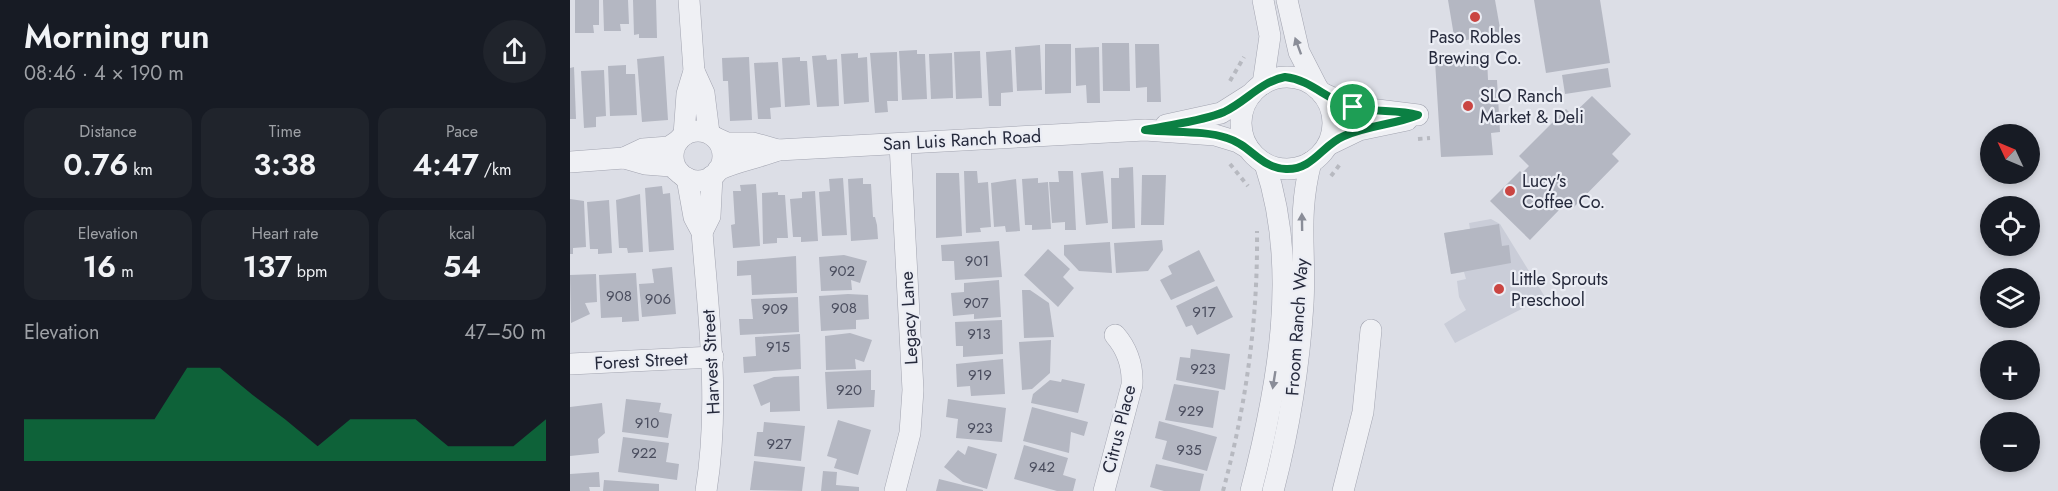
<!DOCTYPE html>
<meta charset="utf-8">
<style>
body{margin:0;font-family:Jost,sans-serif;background:#20242c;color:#f1f3f6;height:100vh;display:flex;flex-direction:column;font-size:22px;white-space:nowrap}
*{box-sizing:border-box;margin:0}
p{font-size:20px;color:#9ea1a6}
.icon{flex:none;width:33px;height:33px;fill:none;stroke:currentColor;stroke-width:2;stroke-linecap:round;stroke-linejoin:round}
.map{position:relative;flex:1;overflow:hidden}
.side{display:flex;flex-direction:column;background:#171b24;width:570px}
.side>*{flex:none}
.needle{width:39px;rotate:314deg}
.fabs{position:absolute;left:1410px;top:124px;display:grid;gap:12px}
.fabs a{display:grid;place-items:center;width:60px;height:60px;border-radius:50%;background:#171b24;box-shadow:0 3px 9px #0003;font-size:30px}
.pin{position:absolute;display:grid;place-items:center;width:51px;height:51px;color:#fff;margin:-26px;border:3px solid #fff;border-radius:50%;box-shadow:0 2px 6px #0007}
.round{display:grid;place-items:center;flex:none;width:63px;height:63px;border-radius:32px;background:#20242c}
.summary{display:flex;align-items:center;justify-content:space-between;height:102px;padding:0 24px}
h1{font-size:33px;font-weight:600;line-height:45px}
.stats{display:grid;grid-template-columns:repeat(3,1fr);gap:9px;height:102px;padding:6px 24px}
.stats div{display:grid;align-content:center;border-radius:15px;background:#20242c;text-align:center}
.stats b{font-size:30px;font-weight:600}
.stats small{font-size:16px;font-weight:400}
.stats p{font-size:16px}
.chart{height:168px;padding:12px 24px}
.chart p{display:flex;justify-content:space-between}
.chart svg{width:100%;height:108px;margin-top:6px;fill:#0b8043;opacity:.7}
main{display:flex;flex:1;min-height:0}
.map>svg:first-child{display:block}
.built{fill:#cacdd8}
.building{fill:#b4b7c2}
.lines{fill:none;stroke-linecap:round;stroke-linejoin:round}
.minor-casing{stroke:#a2a4b0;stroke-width:22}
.path{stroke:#b7b9c0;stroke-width:4;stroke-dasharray:4.5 4.5;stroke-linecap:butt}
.minor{stroke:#eff0f4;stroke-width:21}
.oneway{fill:#8a8d98}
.route-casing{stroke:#fff;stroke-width:12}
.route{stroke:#0b8043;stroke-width:8}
.poi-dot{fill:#ca4542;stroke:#ebedf4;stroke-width:2}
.labels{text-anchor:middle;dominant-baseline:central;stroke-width:4.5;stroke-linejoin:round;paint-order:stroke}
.number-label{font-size:15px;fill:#4a4d5e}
.poi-label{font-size:18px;fill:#262a3c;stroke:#ebedf4;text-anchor:start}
.street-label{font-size:18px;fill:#262a3c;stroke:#ebedf4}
</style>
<main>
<section class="side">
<div class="summary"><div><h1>Morning run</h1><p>08:46 · 4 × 190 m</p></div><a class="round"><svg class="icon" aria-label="share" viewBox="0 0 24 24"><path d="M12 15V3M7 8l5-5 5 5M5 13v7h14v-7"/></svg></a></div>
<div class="stats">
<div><p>Distance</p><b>0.76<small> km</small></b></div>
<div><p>Time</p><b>3:38</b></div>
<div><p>Pace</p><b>4:47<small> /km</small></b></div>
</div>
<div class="stats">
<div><p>Elevation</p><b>16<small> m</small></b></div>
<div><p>Heart rate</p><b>137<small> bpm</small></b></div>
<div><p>kcal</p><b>54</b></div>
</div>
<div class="chart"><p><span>Elevation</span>47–50 m</p>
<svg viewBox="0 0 160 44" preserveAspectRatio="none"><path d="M0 44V27L10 27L20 27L30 27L40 27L50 6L60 6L70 17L80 27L90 38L100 27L110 27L120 27L130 38L140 38L150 38L160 27V44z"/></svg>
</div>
</section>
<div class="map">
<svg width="1488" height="491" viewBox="0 0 1488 491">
<rect width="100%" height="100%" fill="#dcdee6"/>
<polygon class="built" points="921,219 930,224 975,297 885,343 874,324 896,310 889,297 887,281 896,279 894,272 881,274 874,233 900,229 899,223"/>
<g class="building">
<polygon points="5,0 29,0 29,25 23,25 24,33 5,33"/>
<polygon points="33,0 58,0 59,24 50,24 51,31 34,31"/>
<polygon points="63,0 86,0 87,38 69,38 69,34 64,35"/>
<polygon points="878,0 925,0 931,34 885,42"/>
<polygon points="964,0 1030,0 1040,63 976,73"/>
<polygon points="532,43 559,43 560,91 533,91"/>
<polygon points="475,44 501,44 501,93 475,94"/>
<polygon points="565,44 589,44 591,102 577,102 577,87 566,88"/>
<polygon points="470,45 472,90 447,91 445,47"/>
<polygon points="529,47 530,103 517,103 516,85 506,86 505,48"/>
<polygon points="347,50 347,54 355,54 357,99 332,100 329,51"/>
<polygon points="441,50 443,92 431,93 431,106 419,106 416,52"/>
<polygon points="410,51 412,98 386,99 384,52"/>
<polygon points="327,52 328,101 317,101 318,112 305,113 300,53"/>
<polygon points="288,53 288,58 297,57 299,102 274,104 271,54"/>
<polygon points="382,53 383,98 361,99 359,54"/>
<polygon points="256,55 257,60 267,59 269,106 247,107 242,56"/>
<polygon points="94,56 98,120 72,122 67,59"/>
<polygon points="179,57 182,120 160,121 158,81 153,81 152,58"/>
<polygon points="230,57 230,61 237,61 240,105 215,107 212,58"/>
<polygon points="917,57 918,80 927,80 930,132 921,133 923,155 871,157 865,61"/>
<polygon points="208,62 211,107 200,108 201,119 188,119 184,63"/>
<polygon points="56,65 56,74 65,74 67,115 40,116 38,66"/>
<polygon points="4,67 6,119 0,119 0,68"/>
<polygon points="1038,68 1041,87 995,94 992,75"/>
<polygon points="34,70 36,116 26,117 26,127 14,128 11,71"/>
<polygon points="1022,96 1061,134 1042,154 1049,161 1003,208 993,199 986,206 989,210 960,240 920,201 950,171 952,173 959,166 949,156 996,109 1002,115"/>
<polygon points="563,167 565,228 542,229 541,178 549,178 549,168"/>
<polygon points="394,171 407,171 408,183 418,182 421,227 410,228 411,232 396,233"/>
<polygon points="488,171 503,171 506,230 495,230 495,222 482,223 479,182 489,182"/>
<polygon points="533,171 538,223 516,225 511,173"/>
<polygon points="366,173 389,173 392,236 366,238"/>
<polygon points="572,175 596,175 594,225 571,225"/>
<polygon points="273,178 277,235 252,236 249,192 260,191 259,179"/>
<polygon points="293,178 293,184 301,184 303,217 305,217 307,225 308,239 281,241 278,179"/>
<polygon points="468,178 468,183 478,182 481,229 462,230 462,225 455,225 452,179"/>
<polygon points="446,179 450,231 436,232 435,226 424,227 421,183"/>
<polygon points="186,184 190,246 163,248 161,225 165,224 163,191 171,191 170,185"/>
<polygon points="92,186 93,194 100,193 104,250 79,252 75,188"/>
<polygon points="245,191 248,241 231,242 231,237 223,237 220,199 232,198 232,192"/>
<polygon points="208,192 208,195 215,195 218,238 207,238 207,243 193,244 192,193"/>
<polygon points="70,194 73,252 58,253 57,248 49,248 46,200"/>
<polygon points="0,199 14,201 16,247 3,248 3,254 0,254"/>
<polygon points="39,200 42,253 28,254 28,249 20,249 17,202"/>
<polygon points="929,224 932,246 939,245 941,263 881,274 874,233"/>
<polygon points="592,240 593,250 578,271 546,273 544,243"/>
<polygon points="429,241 432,277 385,280 384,261 372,261 371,245"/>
<polygon points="540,242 542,273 509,271 494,255 494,245"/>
<polygon points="478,249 500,269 493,277 504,288 488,307 454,275"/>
<polygon points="629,250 645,281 601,300 590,280 602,274 598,266"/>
<polygon points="274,255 297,261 290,283 281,280 282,290 251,291 249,257"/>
<polygon points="226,256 227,293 182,295 181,275 167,276 167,261"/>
<polygon points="102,267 106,314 72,317 69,284 84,283 82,269"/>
<polygon points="66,273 69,321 52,322 52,317 31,318 29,275"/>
<polygon points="26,274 27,302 15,303 20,314 1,323 0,275"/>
<polygon points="429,280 431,317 404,319 404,314 383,316 381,293 394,292 394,283"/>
<polygon points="647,286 663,317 627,335 622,325 616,327 606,306"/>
<polygon points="452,290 460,290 479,303 484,337 454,338"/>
<polygon points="278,294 298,295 299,319 286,320 286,329 251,331 249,296"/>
<polygon points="228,297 229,332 170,335 169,319 183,319 181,299"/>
<polygon points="432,320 433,354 393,357 393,346 386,346 385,322"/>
<polygon points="280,333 302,340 294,362 285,359 286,369 256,370 255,336"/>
<polygon points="230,334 231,369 174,373 173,357 186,356 185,337"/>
<polygon points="481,340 480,373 462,389 452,390 449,342"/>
<polygon points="621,349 660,354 655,390 606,380 610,357 620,358"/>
<polygon points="433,359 435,394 401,396 400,386 387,387 386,364"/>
<polygon points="301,370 301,390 305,390 304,407 257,409 255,372"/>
<polygon points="229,376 230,411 200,412 200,402 191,406 183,385 204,377"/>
<polygon points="492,379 515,384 508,413 461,403 463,394 480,380 491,382"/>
<polygon points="604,384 649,391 643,428 595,420"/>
<polygon points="56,399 91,403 89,412 102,414 98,438 52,432"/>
<polygon points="378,399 436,408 432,442 386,438 388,419 376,417"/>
<polygon points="32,403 35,433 28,439 29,453 0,456 0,407"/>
<polygon points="462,407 518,422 514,436 501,432 499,453 453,441"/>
<polygon points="268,420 301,430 288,475 264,468 267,459 257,456"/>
<polygon points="589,421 647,437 637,471 592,459 597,441 585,438"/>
<polygon points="194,422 235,426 231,461 184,456 187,432 193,432"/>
<polygon points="53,437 99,443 96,462 109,464 107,480 48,472"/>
<polygon points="454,445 498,458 493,475 506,479 503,491 487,491 444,479"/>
<polygon points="398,446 427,454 417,489 393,482 374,467 388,450 395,455"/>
<polygon points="184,461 235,467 232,491 180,490"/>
<polygon points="586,464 634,474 630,491 594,491 580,487"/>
<polygon points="253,471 267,472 266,485 289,487 289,491 251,491"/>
<polygon points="29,472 30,487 19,487 20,491 0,491 0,474"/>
<polygon points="369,479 413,490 413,491 366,491"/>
<polygon points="34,480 89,484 89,491 33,491"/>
</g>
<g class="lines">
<g class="minor-casing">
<g id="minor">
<polyline points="717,0 729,52 748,89"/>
<polyline points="124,71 134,93 139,133"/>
<circle cx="717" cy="123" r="46"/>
<polyline points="693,84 700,36 693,0"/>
<polyline points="752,93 783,107 848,115"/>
<polyline points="596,125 651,113 681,94"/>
<circle cx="128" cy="156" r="25"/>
<polyline points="114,135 117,94 124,71 119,0"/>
<polyline points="146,138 157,143 183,143 208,150 575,130 645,135 668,142 678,148"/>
<polyline points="758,145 789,130 837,120"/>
<polyline points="54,158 73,149 99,147 108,141"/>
<polyline points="0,162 54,158 75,164 101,166 110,173"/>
<path d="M148 170C166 161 188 158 208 150"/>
<path d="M117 178 124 217 132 232C139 319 150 405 136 491"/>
<polyline points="132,232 140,216 142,176"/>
<polyline points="0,364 143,357"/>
<polyline points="325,491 340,433 343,390 330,144"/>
<path d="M534 491 562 385C563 366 558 350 545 335"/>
<path d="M681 491C708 387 730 268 695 164"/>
<path d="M703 491C719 430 729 367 733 304 736 252 727 215 741 162"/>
<polyline points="773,491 793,412 801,330"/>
</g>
</g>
<g class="path">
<polyline points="660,81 674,57"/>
<polyline points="848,139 860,138"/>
<polyline points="660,164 678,186"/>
<polyline points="761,176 771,163"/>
<path d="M653 491C676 406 688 320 687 231"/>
</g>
<use href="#minor" class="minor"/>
</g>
<defs><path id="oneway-solid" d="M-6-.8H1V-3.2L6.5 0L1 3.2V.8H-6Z" transform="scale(1.5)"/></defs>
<g class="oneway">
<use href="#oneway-solid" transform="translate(728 46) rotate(-110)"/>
<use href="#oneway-solid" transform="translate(732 222) rotate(-91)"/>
<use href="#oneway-solid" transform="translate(704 380) rotate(99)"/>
</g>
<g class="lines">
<g class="route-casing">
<path id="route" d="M715 77C742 80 757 101 783 107 804 113 827 109 848 115 824 125 798 125 774 136 752 145 743 170 716 169 690 168 681 145 657 138 634 130 601 133 575 130 601 124 630 122 654 112 677 101 690 82 715 77Z"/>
</g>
<use href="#route" class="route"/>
</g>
<g class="poi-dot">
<circle cx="905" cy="17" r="6"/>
<circle cx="898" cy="106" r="6"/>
<circle cx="940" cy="191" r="6"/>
<circle cx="929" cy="289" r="6"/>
</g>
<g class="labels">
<g class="number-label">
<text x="407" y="261">901</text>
<text x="272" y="271">902</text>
<text x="49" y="296">908</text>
<text x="88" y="299">906</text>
<text x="406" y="303">907</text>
<text x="274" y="308">908</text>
<text x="205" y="309">909</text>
<text x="634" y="312">917</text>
<text x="409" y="334">913</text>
<text x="208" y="347">915</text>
<text x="633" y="369">923</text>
<text x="410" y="375">919</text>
<text x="279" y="390">920</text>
<text x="621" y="411">929</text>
<text x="77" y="423">910</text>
<text x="410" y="428">923</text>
<text x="209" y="444">927</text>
<text x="619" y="450">935</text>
<text x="74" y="453">922</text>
<text x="472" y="467">942</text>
</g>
<g class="poi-label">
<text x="905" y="37" text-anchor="middle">Paso Robles<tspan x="905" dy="21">Brewing Co.</tspan></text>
<text x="910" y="96">SLO Ranch<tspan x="910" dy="21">Market &amp; Deli</tspan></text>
<text x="952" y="181">Lucy's<tspan x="952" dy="21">Coffee Co.</tspan></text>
<text x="941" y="279">Little Sprouts<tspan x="941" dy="21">Preschool</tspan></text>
</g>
<g class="street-label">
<text transform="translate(392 140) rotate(-3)">San Luis Ranch Road</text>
<text transform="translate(339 318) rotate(-93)">Legacy Lane</text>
<text transform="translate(727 327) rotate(-86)">Froom Ranch Way</text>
<text transform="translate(71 361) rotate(-3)">Forest Street</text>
<text transform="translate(141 362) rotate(-93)">Harvest Street</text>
<text transform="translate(549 429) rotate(-76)">Citrus Place</text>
</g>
</g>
</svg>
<div class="fabs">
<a><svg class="needle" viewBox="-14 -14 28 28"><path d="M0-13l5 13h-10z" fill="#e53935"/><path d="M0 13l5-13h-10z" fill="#9ea1a6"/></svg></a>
<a><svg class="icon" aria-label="locate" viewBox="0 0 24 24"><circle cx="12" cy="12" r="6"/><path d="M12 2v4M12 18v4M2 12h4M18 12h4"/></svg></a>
<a><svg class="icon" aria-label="layers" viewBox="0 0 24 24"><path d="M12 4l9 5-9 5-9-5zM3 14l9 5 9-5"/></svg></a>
<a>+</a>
<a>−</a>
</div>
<div class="pin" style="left:783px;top:107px;background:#1e9e55"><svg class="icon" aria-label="arrive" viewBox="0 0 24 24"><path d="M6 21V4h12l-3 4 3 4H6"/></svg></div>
</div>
</main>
